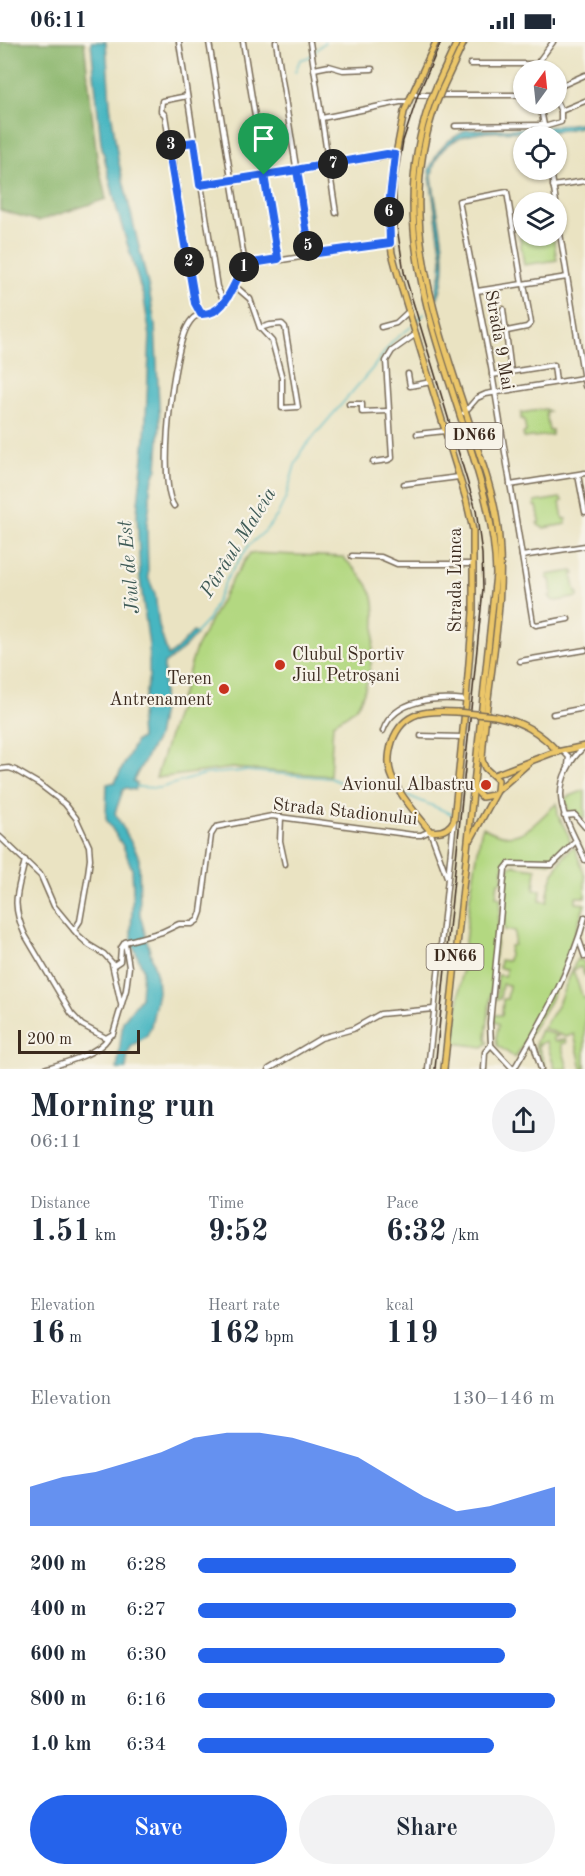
<!DOCTYPE html>
<meta charset="utf-8">
<style>
body{margin:0;font-family:"Old Standard TT",serif;background:#f2f2f3;color:#1f2937;height:100vh;display:flex;flex-direction:column;font-size:22px;white-space:nowrap}
*{box-sizing:border-box;margin:0}
p{font-size:20px;color:#747a83}
.icon{flex:none;width:33px;height:33px;fill:none;stroke:currentColor;stroke-width:2;stroke-linecap:round;stroke-linejoin:round}
.map{position:relative;height:1027px;overflow:hidden}
.panel{display:flex;flex-direction:column;background:#fff;flex:1}
.panel>*{flex:none}
.needle{width:39px;rotate:15deg}
.tools{position:absolute;left:513px;top:18px;display:grid;gap:12px}
.tools a{display:grid;place-items:center;width:54px;height:54px;border-radius:50%;background:#fff;box-shadow:0 2px 4px #0004;font-size:30px}
.scale{position:absolute;left:18px;bottom:15px;width:122px;box-sizing:border-box;padding-left:6px;border:3px solid #3b2a1e;border-top:0;font-size:16px;line-height:21px;white-space:nowrap;color:#3b2a1e;-webkit-text-stroke:4px #f7f3e8;paint-order:stroke}
.pin{position:absolute;display:grid;place-items:center;width:51px;height:51px;color:#fff;margin:-62px -26px;border-radius:50% 50% 50% 0;rotate:-45deg;box-shadow:0 0 6px #0007}
.pin .icon{rotate:45deg}
.km{position:absolute;width:30px;height:30px;margin:-15px;border-radius:50%;background:#222;color:#fff;font-size:16px;line-height:30px;text-align:center}
.round{display:grid;place-items:center;flex:none;width:63px;height:63px;border-radius:32px;background:#f2f2f3}
.headline{display:flex;align-items:center;justify-content:space-between;height:102px;padding:0 30px}
h1{font-size:33px;font-weight:700;line-height:45px}
.metrics{display:grid;grid-template-columns:repeat(3,1fr);gap:9px;height:102px;padding:6px 30px}
.metrics div{display:grid;align-content:center}
.metrics b{font-size:30px;font-weight:700}
.metrics small{font-size:16px;font-weight:400}
.metrics p{font-size:16px}
.chart{height:168px;padding:12px 30px}
.chart p{display:flex;justify-content:space-between}
.chart svg{width:100%;height:108px;margin-top:6px;fill:#2563eb;opacity:.7}
.action{display:flex;gap:12px;margin-top:auto;padding:12px 30px}
.action a{flex:1;height:69px;border-radius:36px;background:#2563eb;color:#fff;font-size:24px;font-weight:700;line-height:69px;text-align:center}
.action a+a{background:#f2f2f3;color:#1f2937}
ul{padding:0 30px;list-style:none;font-size:20px}
li{display:grid;grid-template-columns:96px 72px 1fr;align-items:center;height:45px}
li i{height:15px;border-radius:8px;background:#2563eb}
.status{display:flex;justify-content:space-between;align-items:center;height:42px;padding:0 30px;background:#fff;direction:ltr}
.status svg{height:16px;fill:currentColor}
.map>svg:first-child{display:block}
.green{fill:#b3d881;stroke:#778150;stroke-width:1.5}
.forest{fill:#8eb86f;stroke:#647146;stroke-width:1.5}
.water{fill:#47b6c1;stroke:#417070;stroke-width:1.5}
.lines{fill:none;stroke-linecap:round;stroke-linejoin:round}
.stream{stroke:#47b6c1;stroke-width:1.5}
.minor-casing{stroke:#786b57;stroke-width:7}
.major-casing{stroke:#786b57;stroke-width:8}
.minor{stroke:#fff;stroke-width:4}
.major{stroke:#ebc669;stroke-width:5}
.rail{stroke:#3b2a1e;stroke-width:1.5}
.major-bridge-casing{stroke:#786b57;stroke-width:8;stroke-linecap:butt}
.major-bridge{stroke:#ebc669;stroke-width:5}
.route-casing{stroke:#fff;stroke-width:12}
.route{stroke:#2563eb;stroke-width:8}
.poi-dot{fill:#c8321e;stroke:#f7f3e8;stroke-width:2}
.labels{text-anchor:middle;dominant-baseline:central;stroke-width:4.5;stroke-linejoin:round;paint-order:stroke}
.shield{fill:#f7f3e8;stroke:#73665b;stroke-width:1.5}
.shield-label{font-size:16px;font-weight:bold;fill:#3b2a1e}
.street-label{font-size:18px;fill:#3b2a1e;stroke:#f7f3e8}
.poi-label{font-size:18px;fill:#3b2a1e;stroke:#f7f3e8;text-anchor:end}
.water-label{font-size:20px;font-style:italic;fill:#3f5b57;stroke:#f7f3e8}
</style>
<div class="status"><b>06:11</b><svg viewBox="0 0 49 12"><path d="M0 12V9h3v3zM5 12V6h3v6zM10 12V3h3v9zM15 12V0h3v12zM26 1h20v11H26zM47 4h2v5h-2z"/></svg></div>
<div class="map">
<svg width="585" height="1027" viewBox="0 0 585 1027">
<rect width="100%" height="100%" fill="#f7f3e8"/>
<filter id="ink" filterUnits="userSpaceOnUse"><feTurbulence type="fractalNoise" baseFrequency=".0167" numOctaves="2"/><feDisplacementMap in="SourceGraphic" scale="12" xChannelSelector="R" yChannelSelector="G"/><feConvolveMatrix kernelMatrix="1 2 1 2 8 2 1 2 1" color-interpolation-filters="sRGB"/></filter>
<filter id="wash" filterUnits="userSpaceOnUse"><feTurbulence type="fractalNoise" baseFrequency=".008" numOctaves="4" result="noise"/><feDisplacementMap in="SourceGraphic" scale="24" xChannelSelector="R" yChannelSelector="G"/><feGaussianBlur stdDeviation="1.35" result="paint"/><feColorMatrix in="noise" values="0 0 0 0 0 0 0 0 0 0 0 0 0 0 0 0 0 1.4 0 .05"/><feComposite in="paint" operator="in"/></filter>
<g filter="url(#wash)">
<rect width="100%" height="100%" fill="#eae3c2"/>
<g class="green">
<polygon points="523,174 524,194 553,194 557,218 524,223 517,175"/>
<polygon points="545,367 549,369 546,370 549,389 552,388 552,393 524,396 523,391 526,390 524,377 521,377 521,371"/>
<polygon points="560,456 563,459 560,460 563,477 566,477 566,482 544,486 539,484 537,481 540,480 537,464 534,464 535,460"/>
<path d="M250 511 343 515C353 526 367 538 372 552 380 573 371 648 356 665 350 672 340 677 333 681L330 734 232 726 156 736 196 606 232 538Z"/>
<polygon points="573,529 575,532 572,533 576,551 578,550 578,555 556,559 552,558 549,554 552,553 550,537 547,537 547,533"/>
<polygon points="585,748 585,776 581,776 575,772 569,771 565,756"/>
<path d="M557 761 558 773 569 794 570 801 560 814 550 821 510 817 505 819 503 826 502 840H498L496 855 501 856 486 996 488 1001 483 1005 454 1001 470 855 481 790 483 785C518 807 532 783 557 761Z"/>
<path d="M573 805 575 806 585 835V855H576V861L585 862 583 868 557 943 549 961 515 1016 497 1003 496 996 499 982 494 979 495 973H502L503 957H507L509 943 502 942 500 957H496L498 933 505 934 506 927 499 926 500 918 508 919 510 904 514 903 515 889 504 888 506 833 510 825 515 822V824L536 827 534 848H541L540 859 547 860C549 838 556 821 573 805Z"/>
<polygon points="577,917 583,919 585,923 585,935 581,925 573,928 583,956 585,955 585,1027 582,1027 574,992 566,995 543,986 557,964"/>
<polygon points="541,988 558,994 553,996 555,1000 565,997 566,1001 561,1002 568,1027 555,1027 546,999 538,1003 546,1027 543,1027 535,1002"/>
</g>
<polygon class="forest" points="0,0 84,0 97,117 106,157 38,179 0,168"/>
<g class="water">
<polygon points="91,0 106,0 110,62 118,117 149,247 155,283 160,383 157,426 150,445 150,461 147,482 148,535 155,552 159,584 168,614 177,607 193,590 196,593 181,609 164,622 163,662 157,696 133,739 137,742 135,748 126,746 123,748 115,771 139,815 140,873 157,935 158,950 151,984 147,993 131,1005 128,1012 126,1027 117,1027 123,979 141,955 143,927 133,904 131,890 133,847 132,827 123,804 106,777 107,742 115,740 136,699 141,696 140,680 149,634 149,604 140,536 137,471 145,396 150,294 144,257 117,168 101,101"/>
<path d="M585 80V84C571 87 558 90 544 90 505 91 439 79 432 133 435 171 454 221 437 257L435 253 441 231 442 215 429 128 438 110 448 99 466 88 541 86Z"/>
</g>
<g class="lines">
<g class="stream">
<polyline points="295,30 300,18 309,15 325,0"/>
<polyline points="414,282 424,272"/>
<polyline points="194,593 208,578 227,536 249,503 265,489 277,474 286,455 295,423 302,408 372,327 393,299 411,285"/>
<polyline points="136,745 160,746 206,732 245,729 330,736 347,743 396,749"/>
<polyline points="404,752 452,772"/>
</g>
</g>
</g>
<g filter="url(#ink)">
<g class="lines">
<g class="minor-casing">
<g id="minor">
<polyline points="179,0 217,245 224,259"/>
<polyline points="209,0 245,223"/>
<polyline points="243,0 278,217"/>
<polyline points="276,0 310,212"/>
<polyline points="310,0 336,171"/>
<polyline points="470,22 538,22"/>
<polyline points="314,27 329,24 343,28 372,27"/>
<polyline points="538,28 539,19 553,0"/>
<polyline points="556,46 585,33"/>
<polyline points="413,51 418,53 524,53"/>
<polyline points="187,54 162,59 161,69 165,73 195,261 201,272"/>
<polyline points="556,59 561,69 585,59"/>
<polyline points="540,62 546,94"/>
<polyline points="322,76 400,60 407,60"/>
<polyline points="455,84 544,83"/>
<polyline points="544,85 561,80 561,69"/>
<polyline points="169,103 194,100"/>
<polyline points="551,128 556,160"/>
<polyline points="200,143 395,113"/>
<polyline points="553,144 585,139"/>
<polyline points="556,167 585,344"/>
<polyline points="522,242 507,150 459,159 491,325 533,581 536,583 568,577"/>
<polyline points="477,249 567,235"/>
<polyline points="503,267 511,330"/>
<polyline points="381,285 396,281 409,269"/>
<polyline points="260,286 270,283 282,282 285,285 298,365 282,366 282,336 272,299 260,286 250,257 235,244 244,224 390,201"/>
<polyline points="507,289 527,285 531,281 524,242"/>
<polyline points="408,332 410,344 431,340"/>
<polyline points="492,333 554,323 556,340"/>
<polyline points="349,362 362,362 362,370 388,369"/>
<polyline points="464,371 477,356 486,352 583,336"/>
<polyline points="417,392 445,389"/>
<polyline points="373,420 388,418 392,416 386,319 392,309 416,292"/>
<polyline points="578,433 585,470"/>
<polyline points="404,442 459,435"/>
<polyline points="510,443 585,431"/>
<path d="M174 464C157 441 173 307 188 283 197 267 203 277 214 269 223 263 230 253 235 244"/>
<polyline points="352,514 381,515 397,522 473,522"/>
<polyline points="522,514 585,504"/>
<polyline points="520,619 585,608"/>
<polyline points="553,672 585,666"/>
<path d="M383 689C394 656 438 655 466 658"/>
<polyline points="421,694 462,695"/>
<path d="M584 705C577 711 571 719 567 728 550 761 573 788 585 818"/>
<polyline points="563,709 569,715 568,723"/>
<polyline points="0,727 9,726 15,728 39,742 65,762 76,776 89,804 90,817 87,839 80,879 74,888"/>
<polyline points="564,774 575,773 585,785"/>
<polyline points="281,775 280,799 285,822"/>
<polyline points="0,795 41,834 54,864 78,893 89,903 104,912 114,923 120,919 121,906 125,900 162,890 179,882 192,882 198,878 201,870 211,793 216,785 272,774 414,793 421,793 430,789 447,835"/>
<path d="M25 818C18 851 10 859 25 893L71 971 82 983 106 996 113 992 126 948 129 925 125 901"/>
<polyline points="579,898 585,915"/>
<polyline points="112,922 121,962"/>
<polyline points="532,997 541,1027"/>
<polyline points="491,1003 490,981 505,827 509,822 552,823 576,799"/>
<path d="M44 1027C60 1022 99 1012 108 996"/>
<polyline points="269,1027 321,996 353,987 380,972 434,967"/>
<polyline points="428,1027 454,779"/>
<polyline points="484,1027 485,1010 491,1003 513,1027"/>
<path d="M514 1027C543 978 570 930 585 875"/>
</g>
</g>
<g class="major-casing">
<g id="major">
<path d="M436 0 404 70 390 144 389 188 392 211 401 244 466 457 473 488V570L466 658 454 778C449 788 441 791 430 789 417 772 398 752 391 732 387 721 389 710 392 700 403 668 428 668 457 670"/>
<polyline points="437,43 457,0"/>
<polyline points="443,45 464,0"/>
<path d="M430 60C388 180 432 284 468 398 482 442 495 485 496 532L444 1027"/>
<path d="M436 62C395 173 435 276 470 383 480 415 492 446 497 479 509 559 486 638 482 718L485 726 498 738 497 749"/>
<path d="M495 674C521 679 540 690 558 710"/>
<polyline points="494,733 552,711 585,704"/>
<polyline points="474,746 482,755 493,753"/>
<polyline points="471,797 497,749 531,719"/>
</g>
</g>
<use href="#minor" class="minor"/>
<use href="#major" class="major"/>
<polyline class="rail" points="435,1027 483,547 482,512 476,468 404,230 396,179 396,142 403,99 418,53 441,0"/>
<g class="major-bridge-casing">
<g id="major-bridge">
<polyline points="430,60 437,43"/>
<polyline points="436,62 443,45"/>
<polyline points="457,670 495,674"/>
</g>
</g>
<use href="#major-bridge" class="major-bridge"/>
</g>
</g>
<g class="lines" filter="url(#ink)">
<g class="route-casing">
<path id="route" d="M264 133 278 217 246 222C233 238 228 273 201 272L195 261 168 104 194 100 200 143 297 128 310 212 390 201 389 164 395 113 387 112 301 127 297 128 264 133"/>
</g>
<use href="#route" class="route"/>
</g>
<g class="poi-dot">
<circle cx="280" cy="623" r="6"/>
<circle cx="224" cy="647" r="6"/>
<circle cx="486" cy="743" r="6"/>
</g>
<g class="labels">
<g class="shield">
<rect x="445.5" y="381" width="57" height="26" rx="4.5"/>
<rect x="426.5" y="902" width="57" height="26" rx="4.5"/>
</g>
<g class="shield-label">
<text x="474" y="394">DN66</text>
<text x="455" y="915">DN66</text>
</g>
<g class="street-label">
<text transform="translate(499 298) rotate(80)">Strada 9 Mai</text>
<text transform="translate(456 538) rotate(-90)">Strada Lunca</text>
<text transform="translate(345 770) rotate(6)">Strada Stadionului</text>
</g>
<g class="poi-label">
<text x="292" y="613" text-anchor="start">Clubul Sportiv<tspan x="292" dy="21">Jiul Petroșani</tspan></text>
<text x="212" y="637">Teren<tspan x="212" dy="21">Antrenament</tspan></text>
<text x="474" y="743">Avionul Albastru</text>
</g>
<g class="water-label">
<text transform="translate(239 501) rotate(-58)">Pârâul Maleia</text>
<text transform="translate(130 525) rotate(-95)">Jiul de Est</text>
</g>
</g>
</svg>
<div class="tools">
<a><svg class="needle" viewBox="-14 -14 28 28"><path d="M0-13l5 13h-10z" fill="#e53935"/><path d="M0 13l5-13h-10z" fill="#747a83"/></svg></a>
<a><svg class="icon" aria-label="locate" viewBox="0 0 24 24"><circle cx="12" cy="12" r="6"/><path d="M12 2v4M12 18v4M2 12h4M18 12h4"/></svg></a>
<a><svg class="icon" aria-label="layers" viewBox="0 0 24 24"><path d="M12 4l9 5-9 5-9-5zM3 14l9 5 9-5"/></svg></a>
</div>
<div class="scale">200 m</div>
<div class="pin" style="left:264px;top:133px;background:#1e9e55"><svg class="icon" aria-label="arrive" viewBox="0 0 24 24"><path d="M6 21V4h12l-3 4 3 4H6"/></svg></div>
<b class="km" style="left:244px;top:225px">1</b>
<b class="km" style="left:189px;top:220px">2</b>
<b class="km" style="left:171px;top:103px">3</b>
<b class="km" style="left:308px;top:204px">5</b>
<b class="km" style="left:389px;top:170px">6</b>
<b class="km" style="left:333px;top:122px">7</b>
</div>
<section class="panel">
<div class="headline"><div><h1>Morning run</h1><p>06:11</p></div><a class="round"><svg class="icon" aria-label="share" viewBox="0 0 24 24"><path d="M12 15V3M7 8l5-5 5 5M5 13v7h14v-7"/></svg></a></div>
<div class="metrics">
<div><p>Distance</p><b>1.51<small> km</small></b></div>
<div><p>Time</p><b>9:52</b></div>
<div><p>Pace</p><b>6:32<small> /km</small></b></div>
</div>
<div class="metrics">
<div><p>Elevation</p><b>16<small> m</small></b></div>
<div><p>Heart rate</p><b>162<small> bpm</small></b></div>
<div><p>kcal</p><b>119</b></div>
</div>
<div class="chart"><p><span>Elevation</span>130–146 m</p>
<svg viewBox="0 0 160 44" preserveAspectRatio="none"><path d="M0 44V28L10 24L20 22L30 18L40 14L50 8L60 6L70 6L80 8L90 12L100 16L110 24L120 32L130 38L140 36L150 32L160 28V44z"/></svg>
</div>
<ul>
<li><b>200 m</b>6:28<i style="width:89%"></i></li>
<li><b>400 m</b>6:27<i style="width:89%"></i></li>
<li><b>600 m</b>6:30<i style="width:86%"></i></li>
<li><b>800 m</b>6:16<i style="width:100%"></i></li>
<li><b>1.0 km</b>6:34<i style="width:83%"></i></li>
</ul>
<div class="action"><a>Save</a><a>Share</a></div>
</section>
